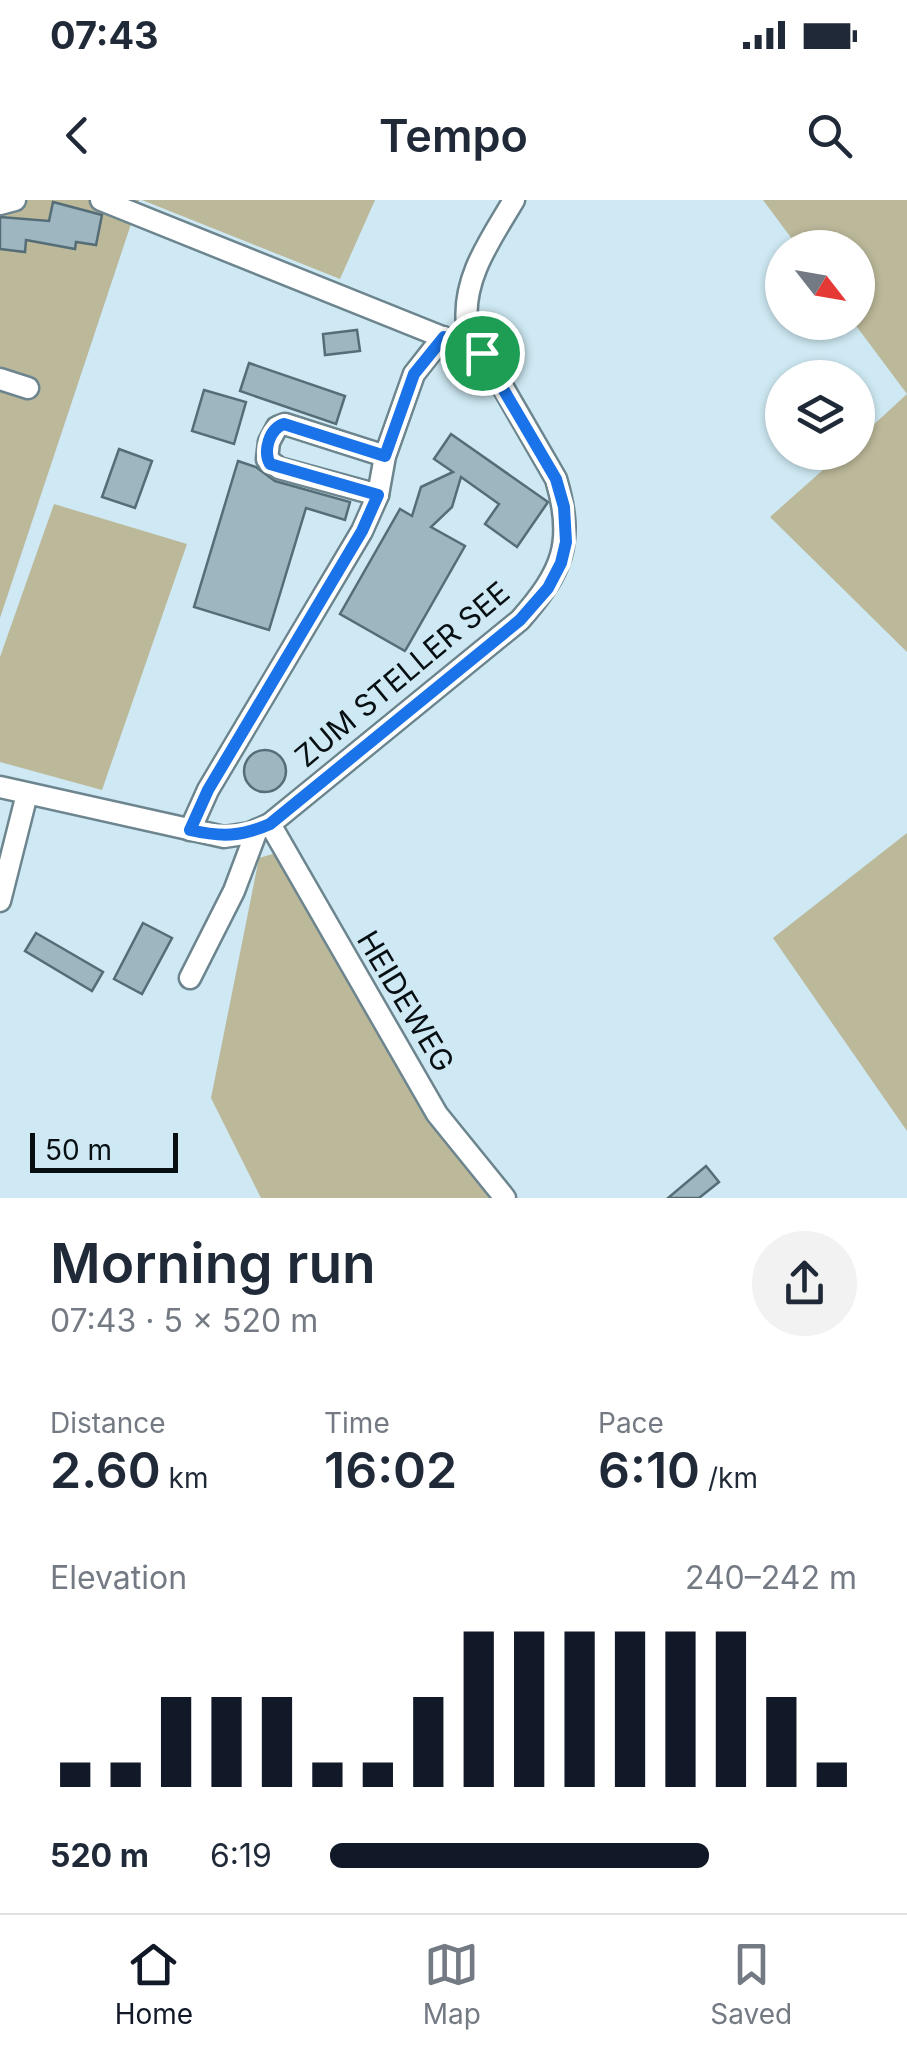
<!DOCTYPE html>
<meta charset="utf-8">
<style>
body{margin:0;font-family:Inter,sans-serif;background:#f2f2f3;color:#1f2937;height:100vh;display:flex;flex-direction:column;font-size:38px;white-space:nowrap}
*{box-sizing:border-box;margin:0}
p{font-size:32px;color:#747a83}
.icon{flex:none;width:55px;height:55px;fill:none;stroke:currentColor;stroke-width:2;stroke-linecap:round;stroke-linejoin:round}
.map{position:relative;height:998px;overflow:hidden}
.drawer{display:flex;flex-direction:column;background:#fff;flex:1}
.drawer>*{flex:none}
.needle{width:65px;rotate:121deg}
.controls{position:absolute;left:765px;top:30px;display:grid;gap:20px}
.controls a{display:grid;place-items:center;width:110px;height:110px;border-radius:50%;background:#fff;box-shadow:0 2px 8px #0004;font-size:50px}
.scale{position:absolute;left:30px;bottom:25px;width:148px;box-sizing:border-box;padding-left:10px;border:5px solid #070f13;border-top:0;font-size:28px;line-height:35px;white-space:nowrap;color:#070f13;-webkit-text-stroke:8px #cee9f3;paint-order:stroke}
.pin{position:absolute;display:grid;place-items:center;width:85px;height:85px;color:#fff;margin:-42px;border:5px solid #fff;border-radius:50%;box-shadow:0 2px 10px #0007}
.round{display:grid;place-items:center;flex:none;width:105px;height:105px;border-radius:52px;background:#f2f2f3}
.overview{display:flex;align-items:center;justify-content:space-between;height:170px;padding:0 50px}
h1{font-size:55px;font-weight:600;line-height:75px}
.stats{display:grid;grid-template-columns:repeat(3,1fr);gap:15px;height:170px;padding:10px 50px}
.stats div{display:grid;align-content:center}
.stats b{font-size:50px;font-weight:600}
.stats small{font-size:28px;font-weight:400}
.stats p{font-size:28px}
.chart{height:280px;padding:20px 50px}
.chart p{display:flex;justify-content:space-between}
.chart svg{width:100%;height:180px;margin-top:10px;stroke:#111827;stroke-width:6}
ul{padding:0 50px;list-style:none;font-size:32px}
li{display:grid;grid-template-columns:160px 120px 1fr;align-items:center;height:75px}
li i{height:25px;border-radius:12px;background:#111827}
.status{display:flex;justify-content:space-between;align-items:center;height:70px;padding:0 50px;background:#fff;direction:ltr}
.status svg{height:28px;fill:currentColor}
header{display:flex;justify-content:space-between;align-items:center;height:130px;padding:0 50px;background:#fff;font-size:45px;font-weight:600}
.menu{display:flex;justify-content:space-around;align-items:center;height:140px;border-top:2px solid #e0e1e3;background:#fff;font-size:28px;color:#747a83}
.menu a{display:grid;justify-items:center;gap:5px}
.menu .active{color:#111827}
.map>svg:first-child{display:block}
.green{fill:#bcb89a}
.building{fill:#9db6c0;stroke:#556d76;stroke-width:2.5}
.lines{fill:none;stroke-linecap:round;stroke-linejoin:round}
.minor-casing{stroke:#6c858e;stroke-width:25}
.minor{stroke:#fff;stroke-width:20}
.route-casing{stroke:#fff;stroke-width:20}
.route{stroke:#1a73e8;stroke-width:12}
.labels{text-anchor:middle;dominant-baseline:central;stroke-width:8;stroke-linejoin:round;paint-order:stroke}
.street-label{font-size:30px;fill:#070f13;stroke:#cee9f3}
</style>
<div class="status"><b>07:43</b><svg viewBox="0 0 49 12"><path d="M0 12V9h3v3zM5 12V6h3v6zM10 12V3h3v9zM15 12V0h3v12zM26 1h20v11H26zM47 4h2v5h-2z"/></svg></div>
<header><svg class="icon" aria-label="back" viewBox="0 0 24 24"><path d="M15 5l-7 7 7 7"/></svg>Tempo<svg class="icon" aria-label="search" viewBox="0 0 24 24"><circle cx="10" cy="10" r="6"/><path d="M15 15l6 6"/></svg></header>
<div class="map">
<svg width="907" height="998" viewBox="0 0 907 998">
<rect width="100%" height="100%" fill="#cee9f3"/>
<g class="green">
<polygon points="0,0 139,0 0,418"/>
<polygon points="142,0 375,0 340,79"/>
<polygon points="763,0 907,0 907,452 770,317 842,253 858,252 858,239 907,194 854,123 858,122 858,48 798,47"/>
<polygon points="54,304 187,344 102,590 0,562 0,457"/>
<polygon points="907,633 907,931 773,738"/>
<polygon points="276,653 426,919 491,998 261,998 211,898 259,658"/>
</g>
<g class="building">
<polygon points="53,2 102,15 96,45 76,42 75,49 26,40 25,52 0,49 0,17 49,21"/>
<polygon points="357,130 360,151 325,155 323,134"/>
<polygon points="249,163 345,196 336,224 240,191"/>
<polygon points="204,190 246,202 234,244 192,231"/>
<polygon points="451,234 548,302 517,347 485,324 499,304 461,277 452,307 431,327 465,346 405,451 340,414 400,309 412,316 421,287 453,272 434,259"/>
<polygon points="119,249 152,261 135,308 102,297"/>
<polygon points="238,261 256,267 275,281 350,302 345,320 306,308 269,430 194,407"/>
<circle cx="265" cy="571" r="21"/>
<polygon points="143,723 172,738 142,794 114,779"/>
<polygon points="36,733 103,772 92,791 25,751"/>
<polygon points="706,966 719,982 699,998 668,998"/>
</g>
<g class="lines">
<g class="minor-casing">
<g id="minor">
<polyline points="101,0 482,153"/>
<polyline points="0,4 15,0"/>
<polyline points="0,179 28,188"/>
<polyline points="385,256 285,224 277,227 269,242 267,259 279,268 378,295 385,256 414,174 443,137"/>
<path d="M0 587 224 637 250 633 270 624 520 420C562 372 575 343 556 279L467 125C462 78 491 39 514 0"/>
<polyline points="270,624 437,914 505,998"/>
<polyline points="190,630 208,590 362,331 378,295"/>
<polyline points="0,701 27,594"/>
<polyline points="190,778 234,691 257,630"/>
</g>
</g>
<use href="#minor" class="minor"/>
</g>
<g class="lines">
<g class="route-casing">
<path id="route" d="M444 137 482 153 556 279 564 307 566 342 561 363 548 388 520 420 270 624C241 637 221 637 190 630L208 590 362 331 378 295 270 264C263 251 269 229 284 224L385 256 414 174Z"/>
</g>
<use href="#route" class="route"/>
</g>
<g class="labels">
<g class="street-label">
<text transform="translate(402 474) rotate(-40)">ZUM STELLER SEE</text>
<text transform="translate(406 801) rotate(59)">HEIDEWEG</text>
</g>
</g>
</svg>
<div class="controls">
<a><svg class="needle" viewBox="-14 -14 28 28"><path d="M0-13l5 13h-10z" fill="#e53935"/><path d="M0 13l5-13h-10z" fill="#747a83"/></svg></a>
<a><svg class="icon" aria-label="layers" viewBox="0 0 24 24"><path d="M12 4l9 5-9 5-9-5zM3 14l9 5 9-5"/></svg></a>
</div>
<div class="scale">50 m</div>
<div class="pin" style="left:482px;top:153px;background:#1e9e55"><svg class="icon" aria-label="arrive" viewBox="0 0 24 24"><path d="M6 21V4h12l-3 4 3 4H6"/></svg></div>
</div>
<section class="drawer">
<div class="overview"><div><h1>Morning run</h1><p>07:43 · 5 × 520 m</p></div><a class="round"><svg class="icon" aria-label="share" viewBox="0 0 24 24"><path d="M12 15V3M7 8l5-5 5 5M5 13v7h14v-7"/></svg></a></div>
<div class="stats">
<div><p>Distance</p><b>2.60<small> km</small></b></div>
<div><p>Time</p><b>16:02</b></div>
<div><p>Pace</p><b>6:10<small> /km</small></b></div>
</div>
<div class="chart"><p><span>Elevation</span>240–242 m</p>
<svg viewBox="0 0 160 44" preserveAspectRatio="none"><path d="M5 44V38M15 44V38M25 44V22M35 44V22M45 44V22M55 44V38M65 44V38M75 44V22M85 44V6M95 44V6M105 44V6M115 44V6M125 44V6M135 44V6M145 44V22M155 44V38"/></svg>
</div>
<ul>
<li><b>520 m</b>6:19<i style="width:72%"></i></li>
</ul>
</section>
<nav class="menu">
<a class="active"><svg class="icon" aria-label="home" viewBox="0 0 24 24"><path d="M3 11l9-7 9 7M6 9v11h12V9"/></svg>Home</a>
<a><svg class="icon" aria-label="map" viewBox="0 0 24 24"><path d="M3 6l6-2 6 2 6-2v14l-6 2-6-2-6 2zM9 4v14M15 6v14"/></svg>Map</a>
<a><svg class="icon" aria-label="saved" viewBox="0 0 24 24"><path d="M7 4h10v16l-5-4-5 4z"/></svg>Saved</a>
</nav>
